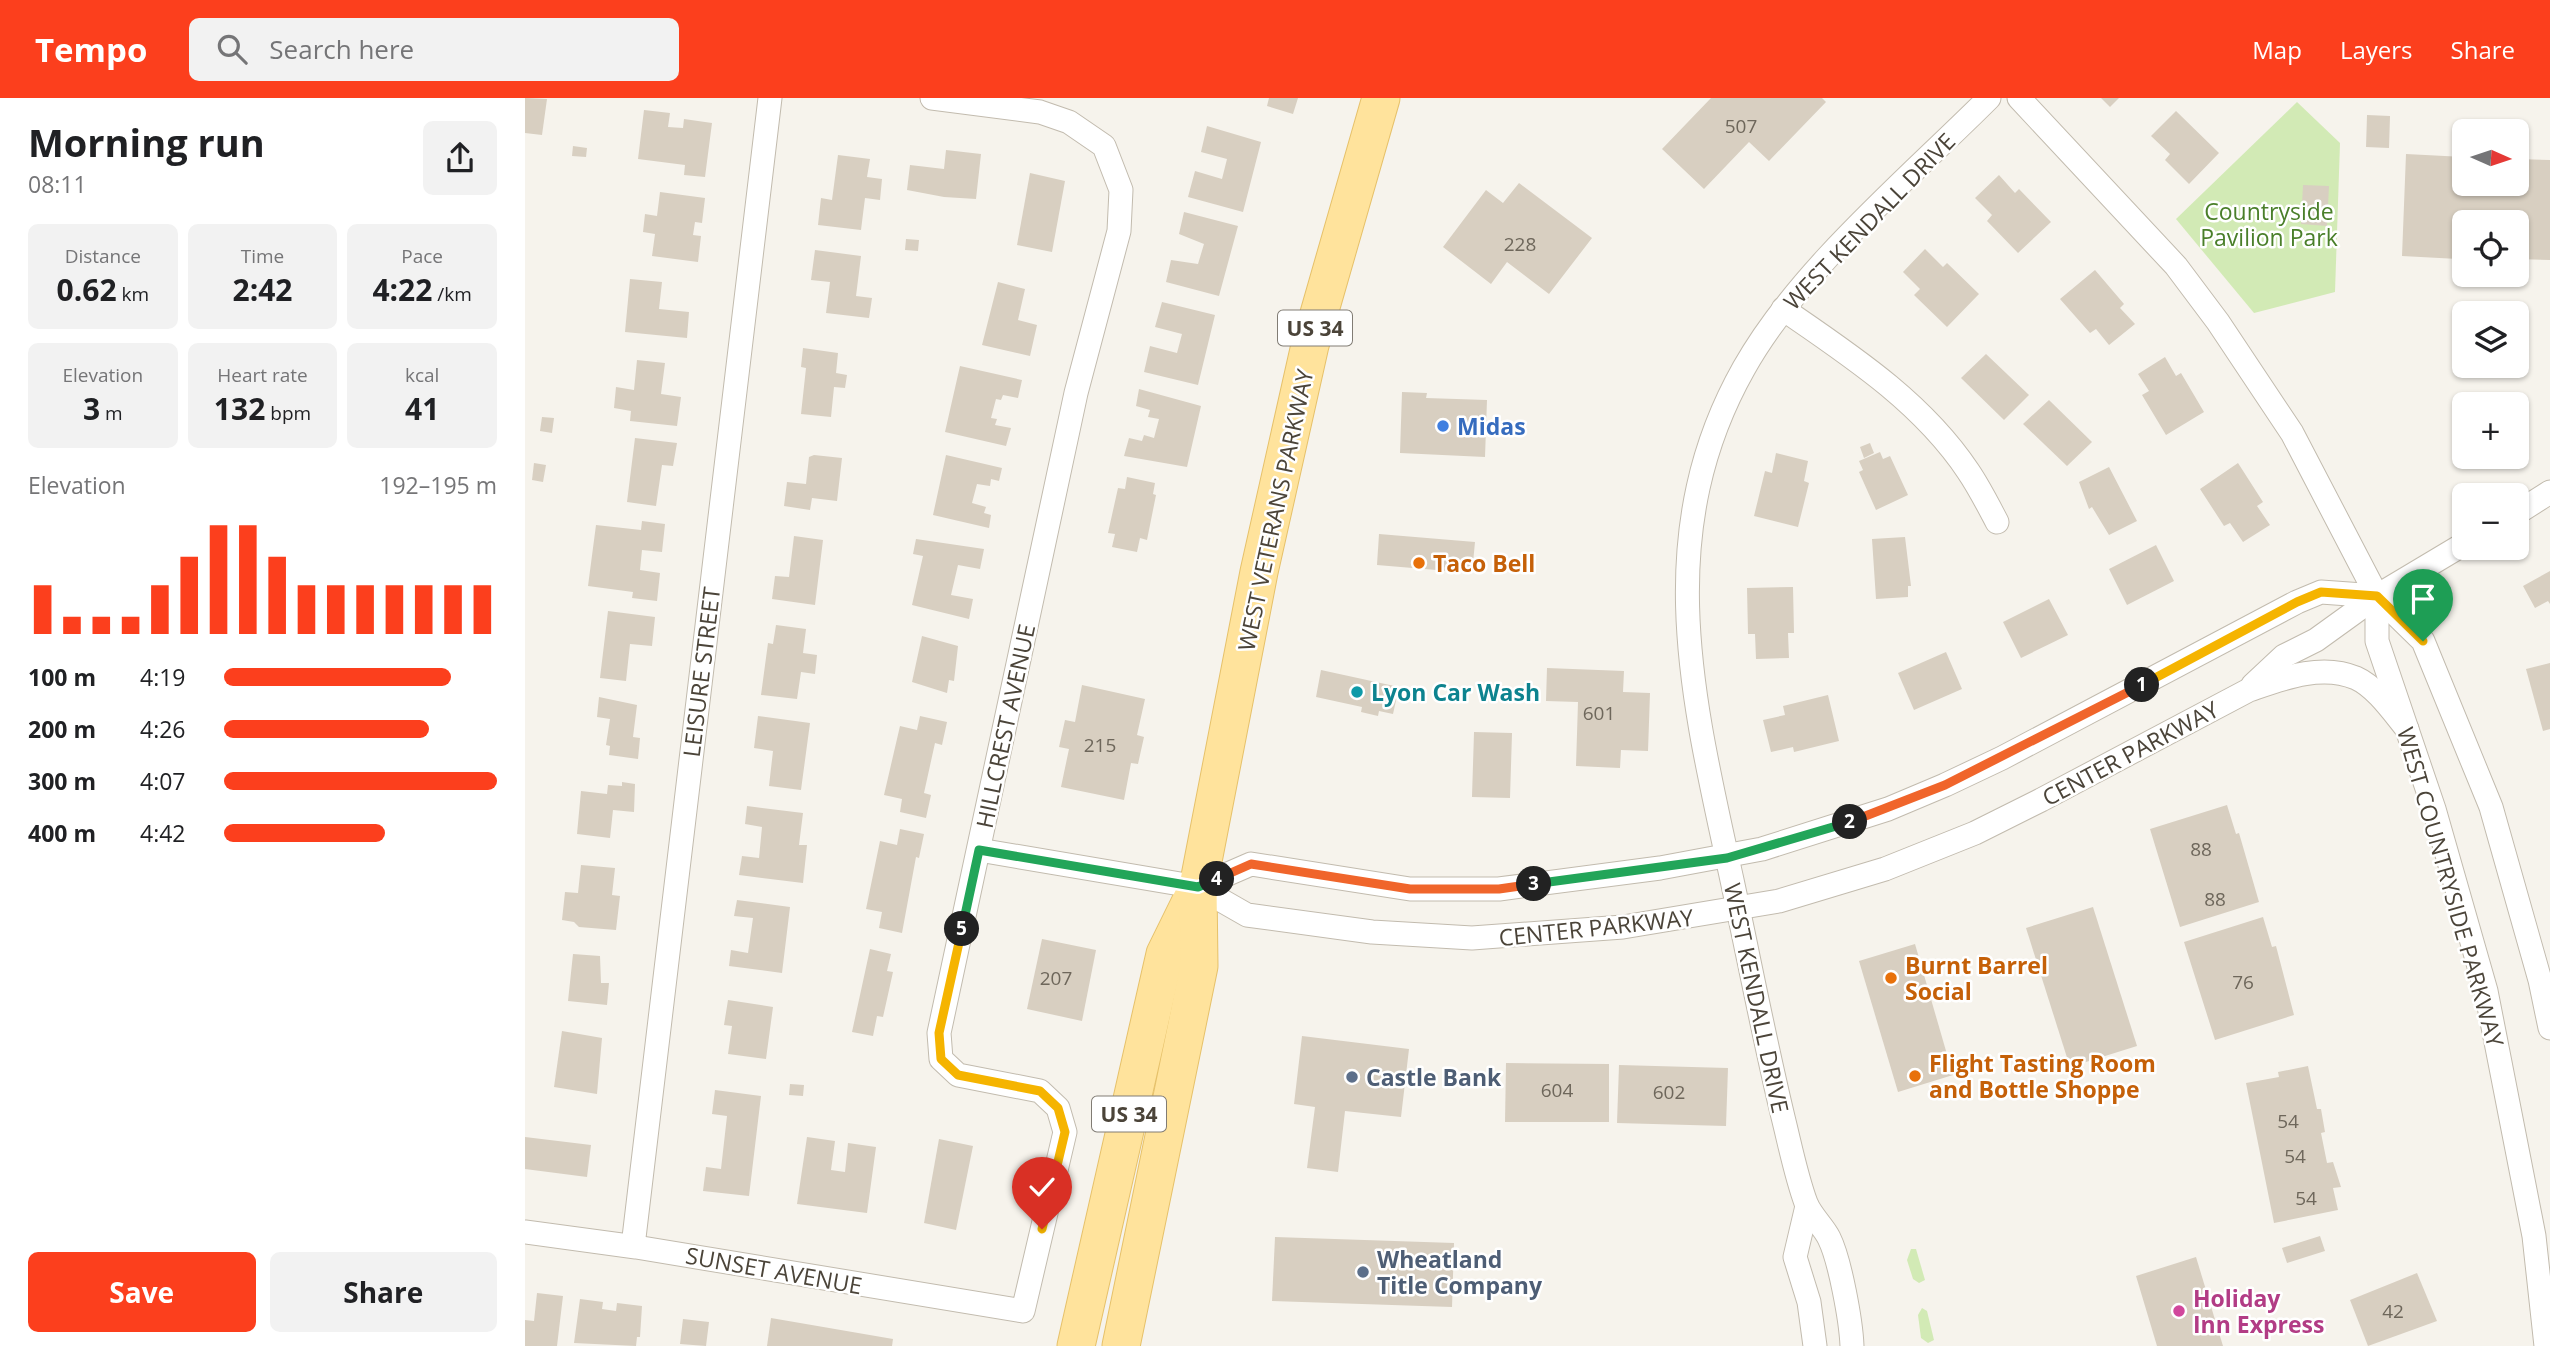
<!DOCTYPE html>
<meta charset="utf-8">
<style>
body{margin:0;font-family:"Open Sans",sans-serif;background:#f2f2f2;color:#202124;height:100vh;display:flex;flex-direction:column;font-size:26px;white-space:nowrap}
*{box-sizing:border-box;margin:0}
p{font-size:23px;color:#757577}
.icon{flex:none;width:38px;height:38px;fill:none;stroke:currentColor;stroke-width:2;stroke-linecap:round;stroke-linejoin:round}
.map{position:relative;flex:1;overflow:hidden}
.sheet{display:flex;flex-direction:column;background:#fff;width:525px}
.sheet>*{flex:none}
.needle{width:46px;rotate:93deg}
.fabs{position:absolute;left:1927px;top:21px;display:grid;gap:14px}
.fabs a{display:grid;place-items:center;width:77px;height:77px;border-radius:10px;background:#fff;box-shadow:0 2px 5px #0004;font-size:35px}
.pin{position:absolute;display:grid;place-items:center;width:60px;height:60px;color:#fff;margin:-72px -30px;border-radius:50% 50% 50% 0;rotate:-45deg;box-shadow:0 0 7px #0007}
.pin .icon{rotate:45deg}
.km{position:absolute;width:35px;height:35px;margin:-18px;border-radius:50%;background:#222;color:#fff;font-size:19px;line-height:35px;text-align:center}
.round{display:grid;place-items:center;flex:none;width:74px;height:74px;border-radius:10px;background:#f2f2f2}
.overview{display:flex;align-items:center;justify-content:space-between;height:119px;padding:0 28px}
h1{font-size:38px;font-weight:700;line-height:52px}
.metrics{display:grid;grid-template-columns:repeat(3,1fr);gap:10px;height:119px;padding:7px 28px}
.metrics div{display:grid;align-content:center;border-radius:10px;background:#f2f2f2;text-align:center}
.metrics b{font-size:30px;font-weight:700}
.metrics small{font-size:19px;font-weight:400}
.metrics p{font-size:19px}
.chart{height:196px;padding:14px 28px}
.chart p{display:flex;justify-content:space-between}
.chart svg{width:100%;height:126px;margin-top:7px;stroke:#fc3f1d;stroke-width:6}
.primary-button{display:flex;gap:14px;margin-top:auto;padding:14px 28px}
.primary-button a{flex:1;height:80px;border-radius:10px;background:#fc3f1d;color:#fff;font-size:28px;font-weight:700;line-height:80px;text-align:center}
.primary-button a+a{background:#f2f2f2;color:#202124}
ul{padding:0 28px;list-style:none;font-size:23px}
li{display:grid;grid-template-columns:112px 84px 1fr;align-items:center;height:52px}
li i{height:18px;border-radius:9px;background:#fc3f1d}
header{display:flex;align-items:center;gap:42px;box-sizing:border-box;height:98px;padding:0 35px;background:#fc3f1d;color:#fff}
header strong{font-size:33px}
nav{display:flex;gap:38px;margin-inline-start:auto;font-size:24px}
.search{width:490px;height:63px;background:#f2f2f2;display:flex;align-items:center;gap:18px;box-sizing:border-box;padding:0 24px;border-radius:10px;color:#757577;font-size:26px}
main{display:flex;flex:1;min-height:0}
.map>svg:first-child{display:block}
.green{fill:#d2eab5}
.building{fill:#d8cfc1}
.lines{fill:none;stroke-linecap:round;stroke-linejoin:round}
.minor-casing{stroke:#c2bbae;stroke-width:25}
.primary-casing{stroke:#e6c16a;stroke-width:39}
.minor{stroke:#fff;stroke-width:23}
.primary{stroke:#ffe39c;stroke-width:37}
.split-1-casing{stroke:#fff;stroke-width:14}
.split-2-casing{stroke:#fff;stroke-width:14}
.split-3-casing{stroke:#fff;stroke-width:14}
.split-4-casing{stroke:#fff;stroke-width:14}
.split-5-casing{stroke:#fff;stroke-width:14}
.split-6-casing{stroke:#fff;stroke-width:14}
.split-1{stroke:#f5b400;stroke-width:9}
.split-2{stroke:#f0652b;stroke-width:9}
.split-3{stroke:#22a559;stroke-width:9}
.split-4{stroke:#f0652b;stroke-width:9}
.split-5{stroke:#22a559;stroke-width:9}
.split-6{stroke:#f5b400;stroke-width:9}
.shop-dot{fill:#3f7fe0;stroke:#fff;stroke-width:2.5}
.food-dot{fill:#e8710a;stroke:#fff;stroke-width:2.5}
.culture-dot{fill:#0f9aa8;stroke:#fff;stroke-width:2.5}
.service-dot{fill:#5c6f8a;stroke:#fff;stroke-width:2.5}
.hotel-dot{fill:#d1479c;stroke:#fff;stroke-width:2.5}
.labels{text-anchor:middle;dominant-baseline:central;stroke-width:5;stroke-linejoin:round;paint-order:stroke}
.number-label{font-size:19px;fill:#6e675b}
.shield{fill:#fff;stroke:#817c74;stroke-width:2}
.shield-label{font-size:21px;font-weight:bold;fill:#4b4439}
.park-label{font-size:23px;fill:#4a7f2a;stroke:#fff}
.street-label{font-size:23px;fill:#4b4439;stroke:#fff}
.shop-label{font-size:23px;font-weight:bold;fill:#366cbe;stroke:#fff;text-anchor:start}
.food-label{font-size:23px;font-weight:bold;fill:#c56008;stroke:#fff;text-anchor:start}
.culture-label{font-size:23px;font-weight:bold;fill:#0d838f;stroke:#fff;text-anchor:start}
.service-label{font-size:23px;font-weight:bold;fill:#4e5e75;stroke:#fff;text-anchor:start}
.hotel-label{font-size:23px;font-weight:bold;fill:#b23c85;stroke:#fff;text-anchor:start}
</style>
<header>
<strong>Tempo</strong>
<div class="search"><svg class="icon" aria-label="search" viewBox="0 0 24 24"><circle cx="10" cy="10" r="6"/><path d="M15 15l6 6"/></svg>Search here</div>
<nav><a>Map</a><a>Layers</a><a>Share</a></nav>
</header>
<main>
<section class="sheet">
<div class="overview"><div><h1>Morning run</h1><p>08:11</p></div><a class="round"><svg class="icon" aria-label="share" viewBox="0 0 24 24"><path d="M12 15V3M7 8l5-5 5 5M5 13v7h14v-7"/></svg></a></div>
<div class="metrics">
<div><p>Distance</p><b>0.62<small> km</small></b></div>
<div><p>Time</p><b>2:42</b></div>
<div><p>Pace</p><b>4:22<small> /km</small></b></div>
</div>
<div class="metrics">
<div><p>Elevation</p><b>3<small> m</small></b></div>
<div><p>Heart rate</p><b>132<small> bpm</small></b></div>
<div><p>kcal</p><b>41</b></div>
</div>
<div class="chart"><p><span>Elevation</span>192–195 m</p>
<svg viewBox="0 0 160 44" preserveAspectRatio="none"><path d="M5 44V27M15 44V38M25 44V38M35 44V38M45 44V27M55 44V17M65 44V6M75 44V6M85 44V17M95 44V27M105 44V27M115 44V27M125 44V27M135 44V27M145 44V27M155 44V27"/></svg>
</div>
<ul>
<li><b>100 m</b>4:19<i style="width:83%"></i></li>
<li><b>200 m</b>4:26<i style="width:75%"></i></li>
<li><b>300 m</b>4:07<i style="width:100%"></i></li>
<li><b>400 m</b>4:42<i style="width:59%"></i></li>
</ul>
<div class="primary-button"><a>Save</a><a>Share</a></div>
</section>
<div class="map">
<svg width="2025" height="1248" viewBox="0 0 2025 1248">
<rect width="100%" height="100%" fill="#f6f3ec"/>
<g class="green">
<polygon points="1772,4 1815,45 1810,194 1729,215 1651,121"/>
<polygon points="1386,1151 1391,1151 1400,1182 1394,1185 1388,1181 1382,1162"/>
<polygon points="1397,1210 1402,1213 1409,1242 1403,1245 1396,1240 1393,1217"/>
</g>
<g class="building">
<polygon points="0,0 22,1 17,37 0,35"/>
<polygon points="744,0 773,0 768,16 742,8"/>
<polygon points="1186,0 1297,0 1301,4 1244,63 1224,44 1179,91 1137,51"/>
<polygon points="1576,0 1594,0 1585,9"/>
<polygon points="119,12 145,15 143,29 158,30 159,21 187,25 180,79 159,77 160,67 113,61"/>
<polygon points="1651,13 1694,55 1664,86 1640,62 1645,56 1626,38"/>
<polygon points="1842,17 1865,18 1864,50 1841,49"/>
<polygon points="682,28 736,44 718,114 663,99 670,73 697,81 702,61 676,54"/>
<polygon points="48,48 62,50 61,59 47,58"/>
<polygon points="421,52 456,56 451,101 419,99 382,92 385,67 419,71"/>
<polygon points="1881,56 1939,59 1939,86 1992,86 1992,61 2025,62 2025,162 1992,161 1992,124 1939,124 1939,167 1933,167 1933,161 1877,158"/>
<polygon points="313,57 345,61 342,79 357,81 355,102 340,100 336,132 293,127 296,100 307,102"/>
<polygon points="505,75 540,83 527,154 492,147"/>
<polygon points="1474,77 1490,95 1494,91 1526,124 1493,155 1462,123 1467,117 1450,100"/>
<polygon points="994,85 1067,140 1024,196 982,164 966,186 918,149 961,92 978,105"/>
<polygon points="1778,87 1804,88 1802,128 1776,126"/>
<polygon points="135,94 180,100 177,125 170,124 168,137 176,138 173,164 127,158 130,136 118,134 120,116 132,118"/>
<polygon points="659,114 713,128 694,198 641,184 646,162 673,166 679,146 654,136"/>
<polygon points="381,141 394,142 393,153 380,152"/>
<polygon points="1400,151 1418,169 1422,165 1454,196 1422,229 1389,197 1395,191 1378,174"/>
<polygon points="290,152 336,158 331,198 347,200 344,220 301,215 305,184 286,182"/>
<polygon points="1570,172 1599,206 1595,210 1610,226 1584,247 1571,231 1565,235 1535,201"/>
<polygon points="105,181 137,184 134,211 164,214 162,240 100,234"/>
<polygon points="473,184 500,191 493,222 512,227 505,258 457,247"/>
<polygon points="637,204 690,217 673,287 619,274 625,248 652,255 657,236 630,229"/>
<polygon points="278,250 313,255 311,275 322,277 320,290 309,289 306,319 276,316 281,270 276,269"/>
<polygon points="1461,256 1504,297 1479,322 1436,280"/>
<polygon points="1640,259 1651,278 1656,275 1679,314 1641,337 1617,297 1624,293 1613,276"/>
<polygon points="112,262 140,265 136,296 156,299 152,328 105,323 106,313 89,310 91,289 109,292"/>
<polygon points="435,268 497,282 493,300 478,297 476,302 471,301 466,320 472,321 470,327 486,330 481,348 420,334"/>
<polygon points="614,291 676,308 662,369 599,358 604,340 617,343 619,337 629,340 634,321 623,319 625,312 611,308"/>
<polygon points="877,294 902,295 901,300 962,302 960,359 875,355"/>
<polygon points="1524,302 1567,344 1542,368 1498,326"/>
<polygon points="17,319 29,320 27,335 15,333"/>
<polygon points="110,340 152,345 148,368 137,367 131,408 102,404"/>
<polygon points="1345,345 1349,355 1339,360 1335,349"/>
<polygon points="1355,354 1358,361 1365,358 1383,397 1351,412 1334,374 1338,372 1334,363"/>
<polygon points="1251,355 1283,363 1279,383 1284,385 1273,429 1229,418 1240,373 1247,375"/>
<polygon points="289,357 317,360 312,403 287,400 285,412 259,408 262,384 281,386 284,359"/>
<polygon points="421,357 477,370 474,383 466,381 465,388 452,386 447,405 461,409 459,415 466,417 464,430 408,417"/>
<polygon points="9,365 21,367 18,384 7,382"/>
<polygon points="1713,365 1738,404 1732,408 1745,427 1718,444 1705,425 1699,428 1675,391"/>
<polygon points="1584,369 1612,423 1584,437 1567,409 1564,411 1554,384"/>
<polygon points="602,379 630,385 628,396 631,397 622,442 615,440 612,454 587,449 590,436 583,435 593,390 600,391"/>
<polygon points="117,423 140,426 137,454 117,452 115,472 135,475 132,503 107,500 108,494 63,488 71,427 116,432"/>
<polygon points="854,436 950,444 947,475 852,467"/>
<polygon points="269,438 298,442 290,507 247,501 250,478 264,479"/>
<polygon points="1380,439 1386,488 1383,488 1383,499 1351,501 1347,441"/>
<polygon points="391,441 459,451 455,471 433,467 426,497 448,501 444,521 387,507 398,458 388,456"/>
<polygon points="1631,447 1649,483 1602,507 1584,471"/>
<polygon points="2025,473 2025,506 2023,503 2010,510 1998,488"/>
<polygon points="1268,489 1269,535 1263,535 1264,560 1231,561 1230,536 1223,536 1222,490"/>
<polygon points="1524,501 1543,537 1496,560 1478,524"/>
<polygon points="83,513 130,519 127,548 105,546 101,583 75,580"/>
<polygon points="251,527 281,531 278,555 292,557 290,576 276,574 272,601 236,597 243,545 248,546"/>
<polygon points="397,538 433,548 429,583 424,582 422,595 387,584"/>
<polygon points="1421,554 1437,591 1389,612 1373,575"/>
<polygon points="2025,565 2025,631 2018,633 2001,571"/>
<polygon points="1022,570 1099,573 1098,594 1125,595 1123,653 1096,652 1095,670 1051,668 1053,604 1021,603"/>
<polygon points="796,572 874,589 868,616 854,613 853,618 836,614 837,609 791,599"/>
<polygon points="557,587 620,601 612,637 619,639 613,666 606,665 599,702 536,689 544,651 534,649 540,622 550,624"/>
<polygon points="1303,597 1314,643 1269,654 1268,649 1246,654 1238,622 1260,617 1258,608"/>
<polygon points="74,599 112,607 108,639 115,640 113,661 84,657 85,648 81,647 85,621 72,619"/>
<polygon points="233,618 285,625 276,692 244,688 248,653 229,650"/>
<polygon points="395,618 422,624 417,647 410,645 399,695 406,697 401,720 375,714 377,701 359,697 375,628 392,632"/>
<polygon points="949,634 987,635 985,700 947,699"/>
<polygon points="97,684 110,686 109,714 88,712 85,740 52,736 56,693 82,696 83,687 97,688"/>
<polygon points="1702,707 1711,736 1714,735 1734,804 1655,829 1625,731"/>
<polygon points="222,708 278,715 274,747 282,747 278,785 214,777 217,758 234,760 237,729 220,726"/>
<polygon points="375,731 399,736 394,760 391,759 377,835 354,830 357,814 341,811 355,743 372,747"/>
<polygon points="56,767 90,770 87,797 95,798 91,832 54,829 49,824 37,822 40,794 53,795"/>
<polygon points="212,802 265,809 257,875 204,868 206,852 223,855 228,820 209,818"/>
<polygon points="1568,809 1612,948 1545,969 1501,830"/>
<polygon points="1738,819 1747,849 1751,848 1769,917 1690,942 1659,844"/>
<polygon points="517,841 571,852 557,923 502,911"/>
<polygon points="1390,846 1428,977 1373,994 1334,863"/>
<polygon points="345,851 366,856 362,873 368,874 358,919 352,918 348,938 327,934"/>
<polygon points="48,856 75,858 76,885 84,885 82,907 43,903"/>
<polygon points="203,902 248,909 241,961 203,956 207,928 199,927"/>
<polygon points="37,933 77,940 72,996 29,989"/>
<polygon points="777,938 884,951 876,1019 820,1013 813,1074 782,1070 790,1009 769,1006"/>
<polygon points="981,965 1084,966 1084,1024 980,1024"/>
<polygon points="1094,967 1203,970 1201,1028 1092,1025"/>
<polygon points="1783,968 1792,1011 1796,1011 1800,1034 1796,1035 1802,1065 1808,1064 1816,1089 1808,1090 1813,1112 1749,1125 1721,985 1754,979 1753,974"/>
<polygon points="265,986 279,987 278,998 264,997"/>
<polygon points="190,992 236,998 224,1098 178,1093 181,1069 196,1071 202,1018 187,1016"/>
<polygon points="0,1039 66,1047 62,1079 0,1071"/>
<polygon points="282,1039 310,1043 306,1072 320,1074 323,1045 351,1049 342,1115 272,1106"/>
<polygon points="414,1041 448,1048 431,1132 399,1125"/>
<polygon points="1795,1138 1800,1153 1762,1165 1757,1150"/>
<polygon points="750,1139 929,1145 927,1209 747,1203"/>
<polygon points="1671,1159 1698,1248 1632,1248 1611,1178"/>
<polygon points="1892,1175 1912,1223 1843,1248 1825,1202"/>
<polygon points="12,1195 38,1198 32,1248 0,1248 0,1222 9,1223"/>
<polygon points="55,1201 78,1204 77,1211 91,1213 92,1205 117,1208 115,1239 112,1239 111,1248 49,1245"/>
<polygon points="246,1220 368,1241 367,1248 242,1248"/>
<polygon points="158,1221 184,1224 181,1248 155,1246"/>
</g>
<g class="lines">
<g class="minor-casing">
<g id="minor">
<polyline points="1494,0 1651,168 1693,224 1767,335 1852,498 1898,543 1966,709 2015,882 2025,930"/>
<path d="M1258 211C1325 257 1397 304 1443 373 1454 389 1463 407 1472 424"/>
<polyline points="1992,415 2025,394"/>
<polyline points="1852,498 1852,543 1909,711 1961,893 2009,1138 2021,1248"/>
<polyline points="1728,587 1759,558 1791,542 1852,498 1939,446"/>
<path d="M454 752 673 789 722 817 847 834 947 840 1098 829 1254 803 1360 771 1450 735 1516 702 1724 592C1756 581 1796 565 1831 580 1851 589 1868 614 1882 631"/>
<polyline points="673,789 726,766 885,791 974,791 1135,770 1237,751 1363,711 1420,687 1477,660 1772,504 1796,494 1852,498"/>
<polyline points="1282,1108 1270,1159 1284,1204 1290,1248"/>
<polyline points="0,1134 111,1149 498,1213 540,1034 533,1010 515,993 433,977 416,961 414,935 551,295 594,133 596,92 579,48 544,24 515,14 407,0"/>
<polyline points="108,1148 245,0"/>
<path d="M1327 1248C1326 1223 1315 1162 1304 1140 1298 1128 1286 1118 1281 1105 1271 1078 1265 1047 1258 1019 1239 940 1224 861 1207 782 1169 607 1124 438 1219 270 1274 172 1384 80 1464 0"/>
</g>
</g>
<g class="primary-casing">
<g id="primary">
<polyline points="551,1248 640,856 671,793"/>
<polyline points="596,1248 674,868 673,789 734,474 785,247 856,0"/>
</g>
</g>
<use href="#minor" class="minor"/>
<use href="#primary" class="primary"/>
</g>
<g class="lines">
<g class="split-1-casing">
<polyline id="split-1" points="1617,587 1772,504 1796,494 1852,498 1898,543"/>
</g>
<g class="split-2-casing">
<polyline id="split-2" points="1325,724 1420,687 1617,587"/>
</g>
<g class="split-3-casing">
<polyline id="split-3" points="1009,786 1202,760 1325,724"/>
</g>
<g class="split-4-casing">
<polyline id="split-4" points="692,781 726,766 885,791 974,791 1009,786"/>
</g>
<g class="split-5-casing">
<polyline id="split-5" points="437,831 454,752 673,789 692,781"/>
</g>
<g class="split-6-casing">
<polyline id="split-6" points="437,831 414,935 416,961 433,977 515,993 533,1010 540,1034 517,1131"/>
</g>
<use href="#split-1" class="split-1"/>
<use href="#split-2" class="split-2"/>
<use href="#split-3" class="split-3"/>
<use href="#split-4" class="split-4"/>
<use href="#split-5" class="split-5"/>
<use href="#split-6" class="split-6"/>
</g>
<circle class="shop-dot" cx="918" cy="328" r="7"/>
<g class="food-dot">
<circle cx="894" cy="465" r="7"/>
<circle cx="1366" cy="880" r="7"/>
<circle cx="1390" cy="978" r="7"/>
</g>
<circle class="culture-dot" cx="832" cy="594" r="7"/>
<g class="service-dot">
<circle cx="827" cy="979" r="7"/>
<circle cx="838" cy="1174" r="7"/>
</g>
<circle class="hotel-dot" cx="1654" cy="1213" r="7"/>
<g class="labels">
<g class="number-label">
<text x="1216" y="28">507</text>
<text x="995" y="146">228</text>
<text x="1074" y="615">601</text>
<text x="575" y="647">215</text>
<text x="1676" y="751">88</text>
<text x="1690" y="801">88</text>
<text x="531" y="880">207</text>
<text x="1718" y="884">76</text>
<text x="1032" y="992">604</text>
<text x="1144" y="994">602</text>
<text x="1763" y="1023">54</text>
<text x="1770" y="1058">54</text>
<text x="1781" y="1100">54</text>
<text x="1868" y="1213">42</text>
</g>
<g class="shield">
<rect x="753" y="212.5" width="74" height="35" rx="5"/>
<rect x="567" y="998.5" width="74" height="35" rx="5"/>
</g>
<g class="shield-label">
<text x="790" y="230">US 34</text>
<text x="604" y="1016">US 34</text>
</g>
<g class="park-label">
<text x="1744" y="113">Countryside<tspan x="1744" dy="26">Pavilion Park</tspan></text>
</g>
<g class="street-label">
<text transform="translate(1344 123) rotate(-46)">WEST KENDALL DRIVE</text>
<text transform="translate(750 412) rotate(-78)">WEST VETERANS PARKWAY</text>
<text transform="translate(176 574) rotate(-83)">LEISURE STREET</text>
<text transform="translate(480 628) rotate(-78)">HILLCREST AVENUE</text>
<text transform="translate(1605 655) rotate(-28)">CENTER PARKWAY</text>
<text transform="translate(1926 789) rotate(74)">WEST COUNTRYSIDE PARKWAY</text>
<text transform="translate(1071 829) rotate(-6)">CENTER PARKWAY</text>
<text transform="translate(1232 900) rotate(78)">WEST KENDALL DRIVE</text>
<text transform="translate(249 1172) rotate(10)">SUNSET AVENUE</text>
</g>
<g class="shop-label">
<text x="932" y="328">Midas</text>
</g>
<g class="food-label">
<text x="908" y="465">Taco Bell</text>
<text x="1380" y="867">Burnt Barrel<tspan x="1380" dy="26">Social</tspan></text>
<text x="1404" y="965">Flight Tasting Room<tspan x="1404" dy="26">and Bottle Shoppe</tspan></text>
</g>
<g class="culture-label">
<text x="846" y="594">Lyon Car Wash</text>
</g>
<g class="service-label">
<text x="841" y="979">Castle Bank</text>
<text x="852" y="1161">Wheatland<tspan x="852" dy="26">Title Company</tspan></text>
</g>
<g class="hotel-label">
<text x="1668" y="1200">Holiday<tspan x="1668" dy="26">Inn Express</tspan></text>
</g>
</g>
</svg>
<div class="fabs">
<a><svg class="needle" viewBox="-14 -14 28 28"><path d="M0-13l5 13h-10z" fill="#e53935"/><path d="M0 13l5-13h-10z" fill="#757577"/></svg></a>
<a><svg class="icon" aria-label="locate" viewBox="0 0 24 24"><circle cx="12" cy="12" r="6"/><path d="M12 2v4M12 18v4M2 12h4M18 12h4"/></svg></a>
<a><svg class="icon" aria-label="layers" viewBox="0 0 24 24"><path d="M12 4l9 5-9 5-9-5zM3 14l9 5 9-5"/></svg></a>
<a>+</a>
<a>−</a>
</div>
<div class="pin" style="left:1898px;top:543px;background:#1e9e55"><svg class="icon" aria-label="arrive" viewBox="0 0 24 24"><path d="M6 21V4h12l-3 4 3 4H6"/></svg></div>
<div class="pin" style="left:517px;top:1131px;background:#d93025"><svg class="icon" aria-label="check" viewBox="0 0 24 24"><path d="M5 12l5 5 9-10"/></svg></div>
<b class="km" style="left:1617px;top:587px">1</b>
<b class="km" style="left:1325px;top:724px">2</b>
<b class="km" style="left:1009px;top:786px">3</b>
<b class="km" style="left:692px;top:781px">4</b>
<b class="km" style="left:437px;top:831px">5</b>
</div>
</main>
